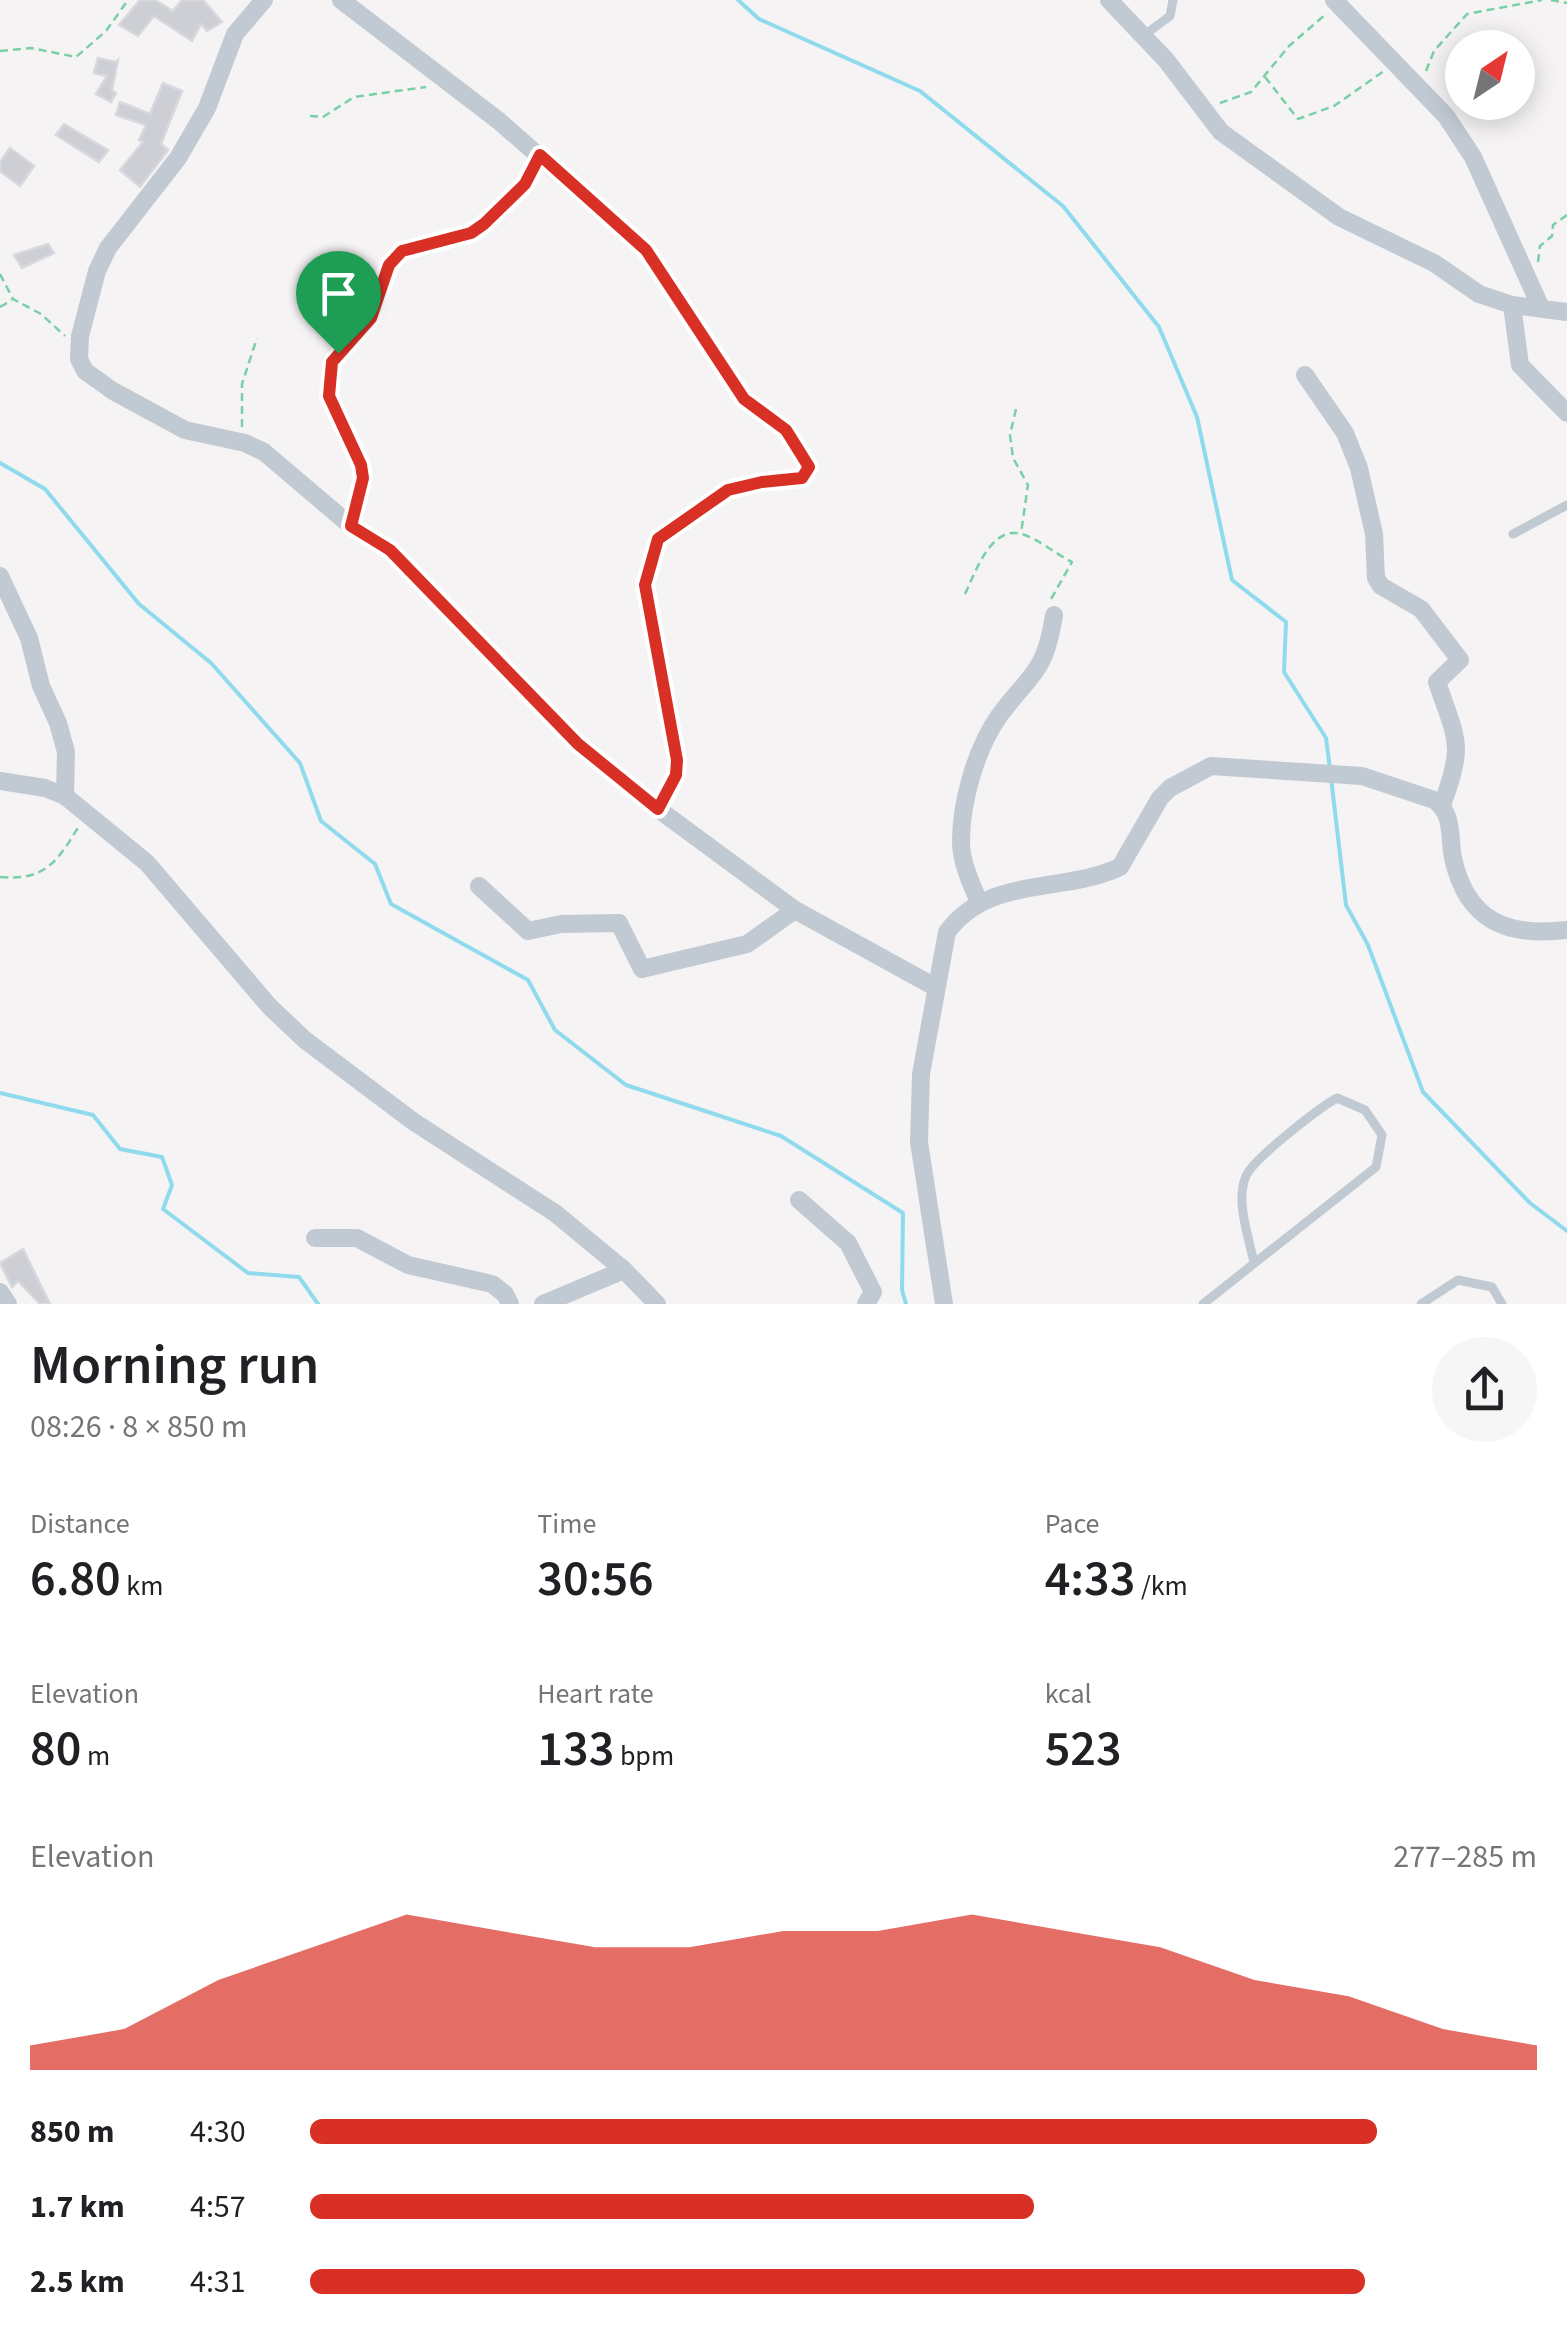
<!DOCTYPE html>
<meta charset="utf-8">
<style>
body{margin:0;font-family:"Source Sans 3",sans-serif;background:#f6f6f6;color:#202124;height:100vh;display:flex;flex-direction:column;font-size:38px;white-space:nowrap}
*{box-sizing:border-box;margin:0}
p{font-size:32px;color:#757577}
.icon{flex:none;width:55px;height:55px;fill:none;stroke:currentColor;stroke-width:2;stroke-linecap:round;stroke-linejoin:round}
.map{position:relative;height:1304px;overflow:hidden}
.details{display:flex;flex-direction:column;background:#fff;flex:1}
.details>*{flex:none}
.needle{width:65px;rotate:35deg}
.controls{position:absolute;left:1445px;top:30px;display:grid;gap:20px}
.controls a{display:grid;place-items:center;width:90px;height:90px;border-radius:50%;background:#fff;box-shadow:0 5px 25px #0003;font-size:50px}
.pin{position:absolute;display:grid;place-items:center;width:85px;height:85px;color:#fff;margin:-102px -42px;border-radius:50% 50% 50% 0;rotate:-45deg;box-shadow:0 0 10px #0007}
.pin .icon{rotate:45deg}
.round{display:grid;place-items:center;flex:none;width:105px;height:105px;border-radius:52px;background:#f6f6f6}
.summary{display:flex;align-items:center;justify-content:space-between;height:170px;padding:0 30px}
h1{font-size:55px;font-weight:600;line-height:75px}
.figures{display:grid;grid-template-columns:repeat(3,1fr);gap:15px;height:170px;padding:10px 30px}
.figures div{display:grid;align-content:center}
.figures b{font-size:50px;font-weight:600}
.figures small{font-size:28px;font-weight:400}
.figures p{font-size:28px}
.chart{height:280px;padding:20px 30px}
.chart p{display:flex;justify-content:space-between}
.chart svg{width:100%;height:180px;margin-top:10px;fill:#d93025;opacity:.7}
ul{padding:0 30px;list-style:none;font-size:32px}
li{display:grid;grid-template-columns:160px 120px 1fr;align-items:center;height:75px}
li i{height:25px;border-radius:12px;background:#d93025}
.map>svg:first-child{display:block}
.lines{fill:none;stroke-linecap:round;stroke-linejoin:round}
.stream{stroke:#90daee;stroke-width:4}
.building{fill:#cdcfd5;stroke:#d7d9de;stroke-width:2.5}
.path{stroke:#7ad0a6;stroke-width:2.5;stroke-dasharray:8 5;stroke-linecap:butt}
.service{stroke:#c1cad2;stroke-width:9}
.minor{stroke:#c1cad2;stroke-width:18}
.route-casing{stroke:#fff;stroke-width:20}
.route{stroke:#d93025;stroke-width:12}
</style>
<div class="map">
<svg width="1567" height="1304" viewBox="0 0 1567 1304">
<rect width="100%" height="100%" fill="#f5f3f3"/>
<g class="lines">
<g class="stream">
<polyline points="738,0 759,19 920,91 1063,206 1159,327 1197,417 1232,580 1286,622 1284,672 1326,738 1330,769"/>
<polyline points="0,463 45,489 139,604 211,663 300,763 321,821 375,864 391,904 528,980 555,1030 626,1085 781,1136 903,1213 902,1290 906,1304"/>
<polyline points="1331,778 1346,905 1368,945 1423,1092 1530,1203 1567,1231"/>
<polyline points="0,1093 93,1115 120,1149 162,1157 172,1185 163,1209 248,1273 299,1277 318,1304"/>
</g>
</g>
<g class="building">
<polygon points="140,0 155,0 173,11 182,0 203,0 222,22 207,31 201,24 192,41 154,16 138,36 119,25"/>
<polygon points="98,58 115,62 118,60 112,90 116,93 111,102 96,94 107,76 94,73"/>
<polygon points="163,83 182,91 161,144 168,150 140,187 120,170 143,142 139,140 146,125 116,115 120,102 150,114"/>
<polygon points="64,124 108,150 99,162 56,135"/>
<polygon points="10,148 34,166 20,186 0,171 0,162"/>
<polygon points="48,244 54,253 22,268 14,255"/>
<polygon points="23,1249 50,1304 40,1304 18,1281 12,1287 0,1263"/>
</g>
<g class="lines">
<g class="path">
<polyline points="1551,0 1567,3"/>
<polyline points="0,51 31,48 76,57 106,31 128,0"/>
<polyline points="1426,71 1434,51 1467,14 1542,0"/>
<polyline points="1265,77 1298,119 1334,106 1384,71"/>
<polyline points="1220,103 1251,92 1289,46 1326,14"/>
<polyline points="310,116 323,117 354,97 426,87"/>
<polyline points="1538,262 1540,246 1552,236 1553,225 1567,215"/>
<polyline points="0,274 13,299 41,314 65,336"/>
<polyline points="0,307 12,300"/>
<polyline points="1016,409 1010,435 1013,458 1028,485 1021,533"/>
<polyline points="242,427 242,384 257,338"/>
<path d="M965 594C975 574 990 525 1022 534 1038 539 1056 554 1072 562L1051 599"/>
<path d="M0 877C45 881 57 862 79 826"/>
</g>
<g class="service">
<polyline points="1143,36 1170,16 1173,0"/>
<polyline points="1513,534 1567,505"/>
<path d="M1203 1304 1376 1167 1382 1135 1365 1110 1337 1098C1319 1108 1253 1159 1246 1176 1235 1201 1249 1237 1254 1263"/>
<polyline points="1421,1304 1458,1280 1492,1287 1502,1304"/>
</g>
<g class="minor">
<polyline points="264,0 235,34 207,108 178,158 108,248 97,271 80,336 79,359 85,371 113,391 185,430 245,443 264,452 351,526 390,550 578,744 658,809 795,910 935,987"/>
<polyline points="341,0 499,121 646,250 744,399 786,430 809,467 802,478 762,482 729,490 657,539 645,585 677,761 676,775 658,809"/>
<polyline points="1109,0 1166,60 1221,132 1339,217 1434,263 1479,294 1512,305 1567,312"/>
<polyline points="1334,0 1446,116 1473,157 1541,308"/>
<polyline points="1512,305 1520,365 1567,413"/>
<path d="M1305 375 1345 433 1359 468 1374 534 1376 578 1381 586 1421 609 1460 660 1437 682C1457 741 1465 744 1442 805"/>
<polyline points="351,526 363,478 361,465 329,396 331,361 371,317 389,265 402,251 471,233 484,224 525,184 539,155"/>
<polyline points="0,576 29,638 41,686 58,723 66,752 65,796 147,863 270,1007 305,1040 414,1122 555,1213 624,1270 657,1304"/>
<polyline points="0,781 45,788 65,796"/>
<polyline points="479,886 528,931 561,924 619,923 642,969 747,944 795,910"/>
<path d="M979 902C971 883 961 862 961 842 961 801 976 749 999 716 1031 673 1045 674 1054 615"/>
<polyline points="799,1200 848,1243 873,1292 866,1304"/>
<polyline points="315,1238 357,1238 408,1265 492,1284 505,1294 510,1304"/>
<polyline points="0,1292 8,1304"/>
<polyline points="543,1304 624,1270"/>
<path d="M944 1304 919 1142 921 1074 947 932C989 875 1062 894 1120 867L1160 798 1170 788 1211 766 1362 776 1434 800C1454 813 1449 838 1453 858 1467 922 1508 937 1567 930"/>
</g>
</g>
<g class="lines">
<g class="route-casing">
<polygon id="route" points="540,155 646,250 744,399 786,430 809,467 802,478 762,482 728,490 658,539 645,585 677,760 676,775 658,809 578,744 390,550 351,526 363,478 361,465 329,396 332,362 371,318 389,265 402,251 471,233 484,224 525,184"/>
</g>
<use href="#route" class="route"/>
</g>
</svg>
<div class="controls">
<a><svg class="needle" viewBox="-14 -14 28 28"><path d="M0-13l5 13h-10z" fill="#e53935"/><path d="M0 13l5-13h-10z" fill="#757577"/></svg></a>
</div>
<div class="pin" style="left:338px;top:353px;background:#1e9e55"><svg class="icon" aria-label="arrive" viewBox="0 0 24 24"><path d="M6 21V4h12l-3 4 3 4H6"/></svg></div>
</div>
<section class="details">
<div class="summary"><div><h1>Morning run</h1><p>08:26 · 8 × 850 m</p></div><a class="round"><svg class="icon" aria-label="share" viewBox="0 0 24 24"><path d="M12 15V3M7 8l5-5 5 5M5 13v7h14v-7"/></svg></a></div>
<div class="figures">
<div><p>Distance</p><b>6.80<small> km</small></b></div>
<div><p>Time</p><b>30:56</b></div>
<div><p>Pace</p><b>4:33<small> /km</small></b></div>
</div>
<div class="figures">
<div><p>Elevation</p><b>80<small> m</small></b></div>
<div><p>Heart rate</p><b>133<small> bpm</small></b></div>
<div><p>kcal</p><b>523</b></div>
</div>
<div class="chart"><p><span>Elevation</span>277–285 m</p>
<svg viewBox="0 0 160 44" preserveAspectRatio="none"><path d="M0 44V38L10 34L20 22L30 14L40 6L50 10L60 14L70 14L80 10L90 10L100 6L110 10L120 14L130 22L140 26L150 34L160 38V44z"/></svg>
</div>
<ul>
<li><b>850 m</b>4:30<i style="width:87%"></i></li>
<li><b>1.7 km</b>4:57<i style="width:59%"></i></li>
<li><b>2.5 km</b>4:31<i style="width:86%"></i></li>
</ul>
</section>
